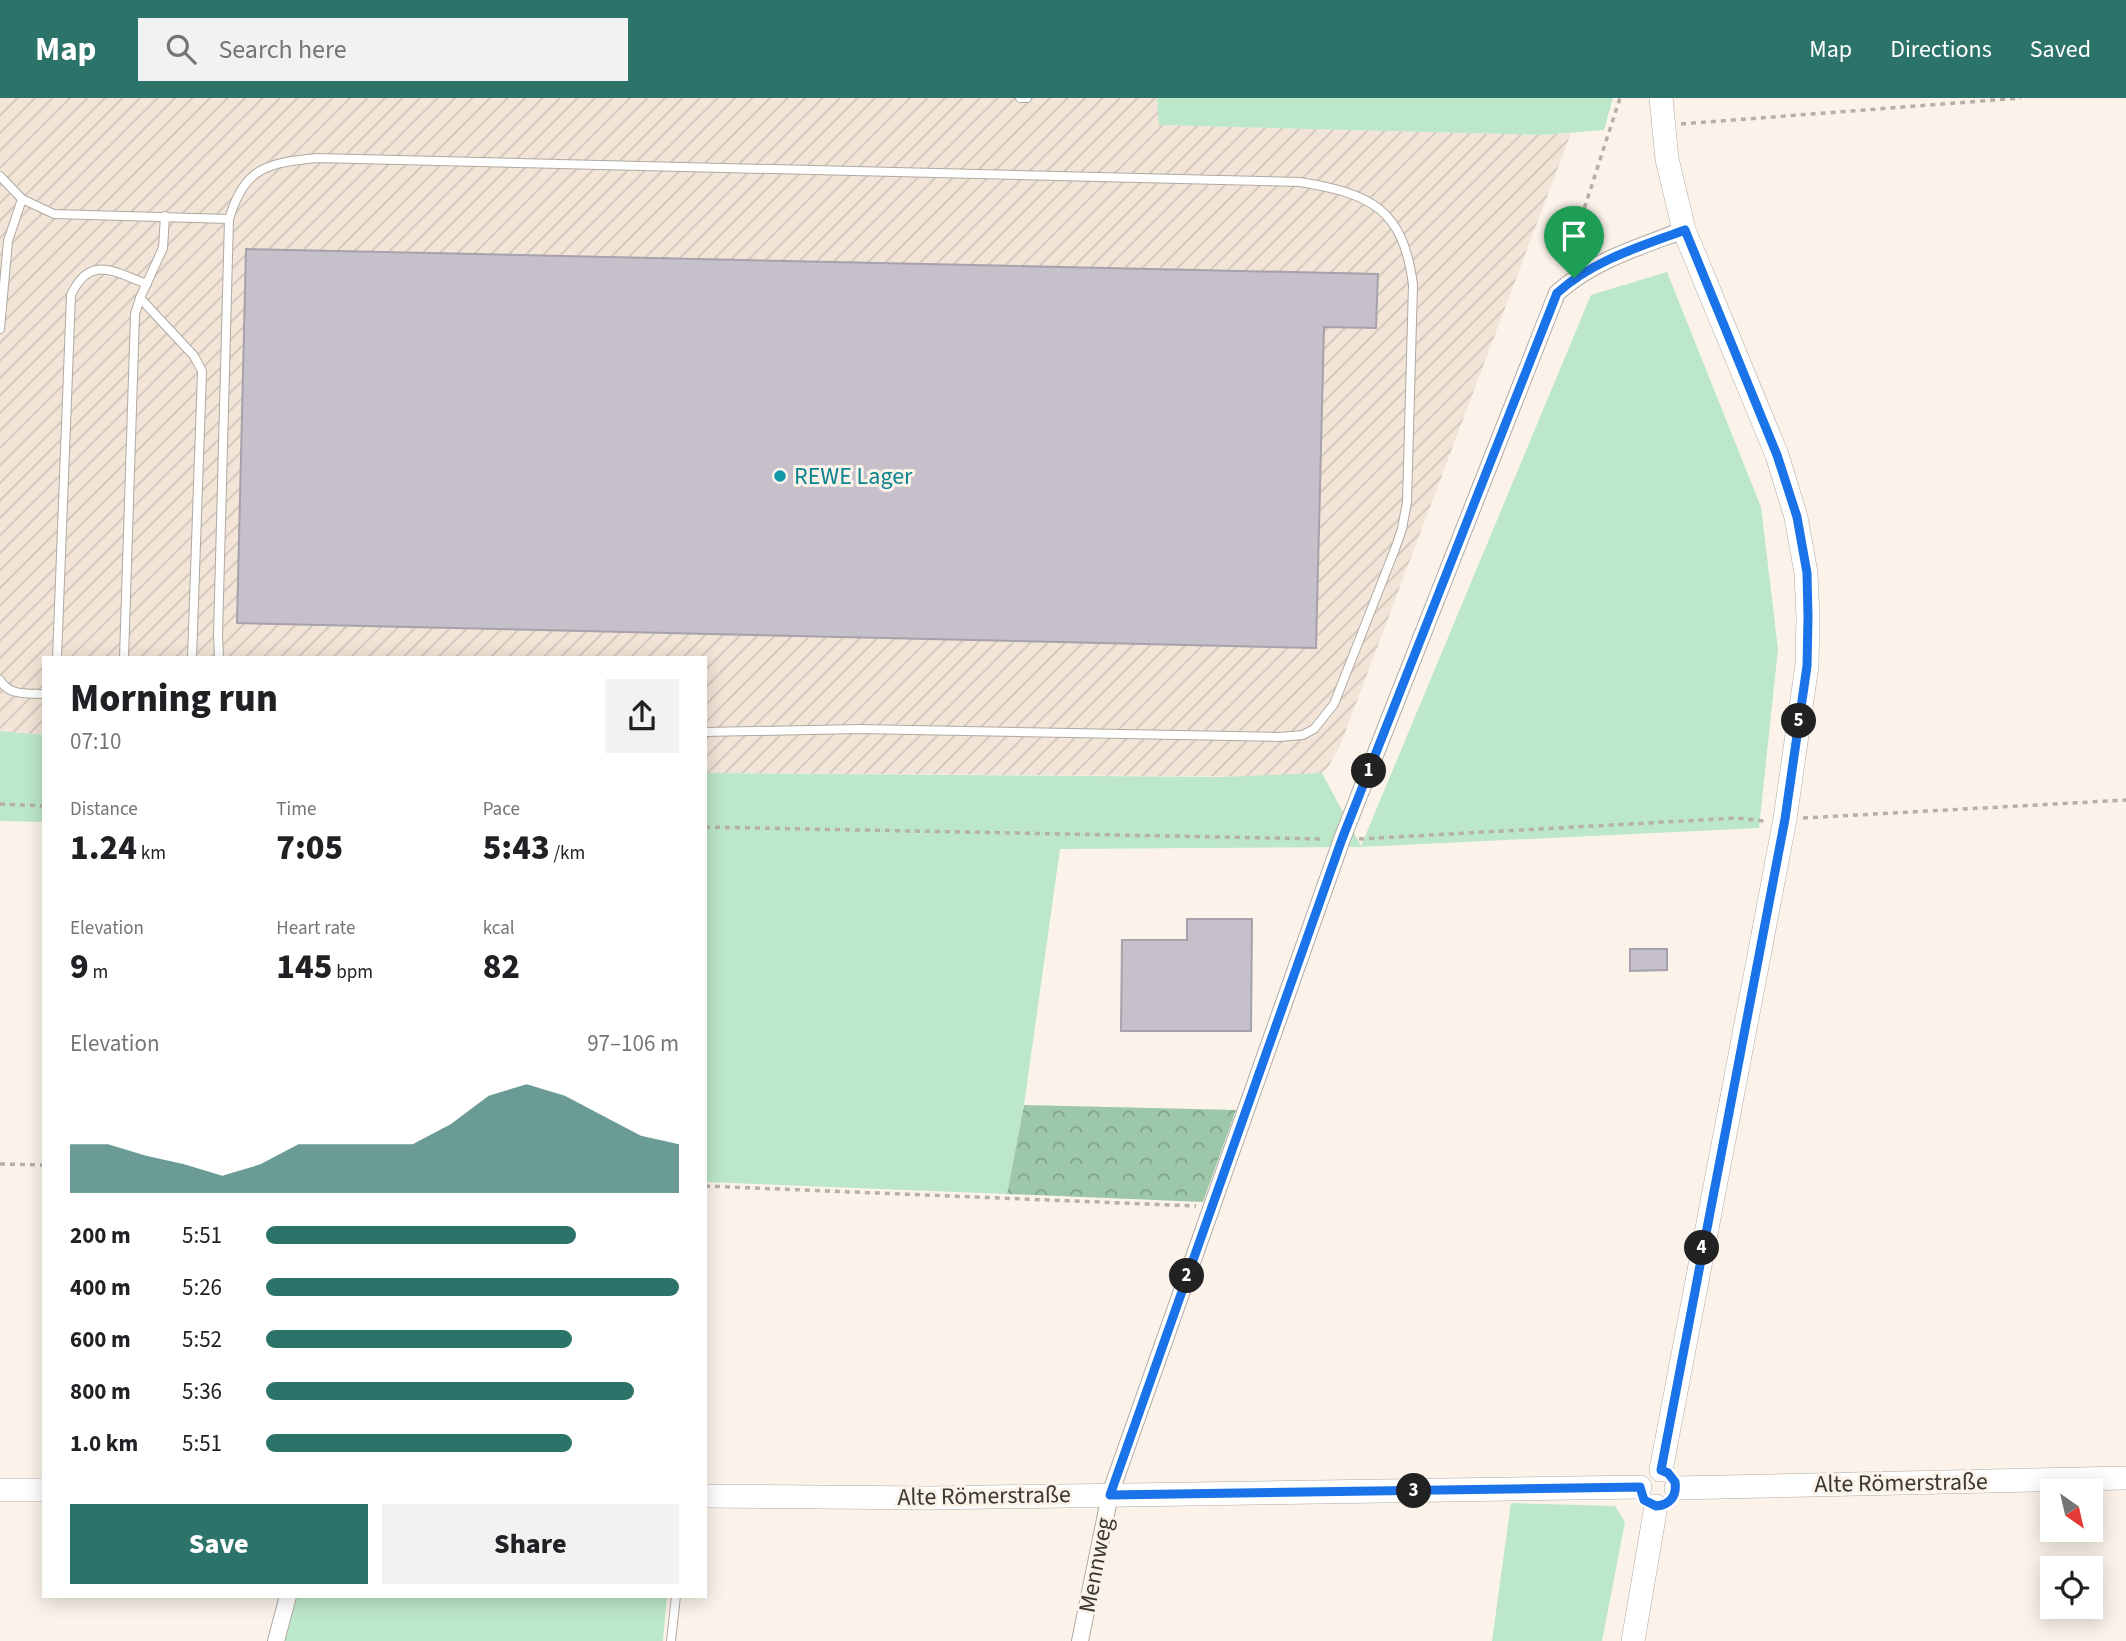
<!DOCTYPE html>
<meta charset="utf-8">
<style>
body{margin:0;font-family:"Source Sans 3",sans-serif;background:#f2f2f2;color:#202124;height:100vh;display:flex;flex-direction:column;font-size:26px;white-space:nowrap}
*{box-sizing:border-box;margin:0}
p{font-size:23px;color:#757577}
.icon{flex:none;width:38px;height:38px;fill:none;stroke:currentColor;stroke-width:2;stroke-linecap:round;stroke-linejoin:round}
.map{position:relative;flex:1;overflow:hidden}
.sheet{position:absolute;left:42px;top:558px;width:665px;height:942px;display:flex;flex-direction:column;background:#fff;border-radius:0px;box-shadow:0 4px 18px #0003}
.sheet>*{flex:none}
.needle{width:46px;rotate:146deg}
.fabs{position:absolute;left:2040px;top:1381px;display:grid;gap:14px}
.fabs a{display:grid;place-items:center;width:63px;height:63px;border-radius:0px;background:#fff;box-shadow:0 4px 18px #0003;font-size:35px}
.pin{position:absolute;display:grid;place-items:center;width:60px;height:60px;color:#fff;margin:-72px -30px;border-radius:50% 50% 50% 0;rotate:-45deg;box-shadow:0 0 7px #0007}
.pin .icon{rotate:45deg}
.km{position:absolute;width:35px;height:35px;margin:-18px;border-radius:50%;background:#222;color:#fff;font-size:19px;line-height:35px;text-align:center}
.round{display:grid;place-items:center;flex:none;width:74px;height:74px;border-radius:0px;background:#f2f2f2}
.head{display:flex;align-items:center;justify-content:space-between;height:119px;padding:0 28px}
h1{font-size:38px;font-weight:800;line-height:52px}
.stats{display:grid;grid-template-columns:repeat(3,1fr);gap:10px;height:119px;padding:7px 28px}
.stats div{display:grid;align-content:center}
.stats b{font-size:35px;font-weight:800}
.stats small{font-size:19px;font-weight:400}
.stats p{font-size:19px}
.chart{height:196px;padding:14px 28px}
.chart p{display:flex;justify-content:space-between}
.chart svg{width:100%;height:126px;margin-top:7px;fill:#2c7369;opacity:.7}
.button{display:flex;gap:14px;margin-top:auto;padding:14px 28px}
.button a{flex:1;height:80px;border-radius:0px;background:#2c7369;color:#fff;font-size:28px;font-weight:800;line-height:80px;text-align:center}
.button a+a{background:#f2f2f2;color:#202124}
ul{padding:0 28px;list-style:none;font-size:23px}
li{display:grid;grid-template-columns:112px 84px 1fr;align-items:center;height:52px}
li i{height:18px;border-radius:9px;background:#2c7369}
header{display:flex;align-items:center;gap:42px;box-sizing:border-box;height:98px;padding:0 35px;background:#2c7369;color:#fff}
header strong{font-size:33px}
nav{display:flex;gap:38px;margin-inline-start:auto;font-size:24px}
.search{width:490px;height:63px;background:#f2f2f2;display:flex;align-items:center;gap:18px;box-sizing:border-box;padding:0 24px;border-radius:0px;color:#757577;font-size:26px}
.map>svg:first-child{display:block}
.industrial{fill:url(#industrial-furrows)}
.grass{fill:#bce7c9}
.forest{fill:url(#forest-crowns)}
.building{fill:#c5c0ca;stroke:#a6a1aa;stroke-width:2}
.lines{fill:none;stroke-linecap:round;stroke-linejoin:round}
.lane-casing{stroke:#b1a9a1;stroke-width:10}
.street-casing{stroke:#b1a9a1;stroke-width:18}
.secondary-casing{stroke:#b1a9a1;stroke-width:24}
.path{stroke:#b6b0a9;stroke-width:3.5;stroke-dasharray:5 5;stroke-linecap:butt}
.lane{stroke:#fff;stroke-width:8}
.street{stroke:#fff;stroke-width:16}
.secondary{stroke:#fff;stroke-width:23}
.route-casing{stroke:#fff;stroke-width:14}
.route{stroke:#1a73e8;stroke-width:9}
.culture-dot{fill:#0f9aa8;stroke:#fbf3ea;stroke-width:2.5}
.labels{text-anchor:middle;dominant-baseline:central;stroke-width:6;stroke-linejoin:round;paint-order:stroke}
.culture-label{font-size:24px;fill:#0d838f;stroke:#fbf3ea;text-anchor:start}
.street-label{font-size:24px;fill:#3b3834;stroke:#fbf3ea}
</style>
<header>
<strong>Map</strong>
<div class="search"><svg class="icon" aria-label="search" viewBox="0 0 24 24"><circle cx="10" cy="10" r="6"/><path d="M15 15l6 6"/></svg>Search here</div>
<nav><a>Map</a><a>Directions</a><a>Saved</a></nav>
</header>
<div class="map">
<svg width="2126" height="1543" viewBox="0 0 2126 1543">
<defs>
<pattern id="industrial-furrows" width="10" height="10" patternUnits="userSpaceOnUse" patternTransform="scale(1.75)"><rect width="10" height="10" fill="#f2e5d7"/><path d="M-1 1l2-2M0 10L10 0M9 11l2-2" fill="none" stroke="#d0c5b9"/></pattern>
<pattern id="forest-crowns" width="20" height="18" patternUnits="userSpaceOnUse" patternTransform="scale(1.75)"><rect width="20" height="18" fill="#9cc7a9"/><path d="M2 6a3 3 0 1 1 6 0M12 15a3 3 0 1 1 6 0" fill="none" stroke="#80a38a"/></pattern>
</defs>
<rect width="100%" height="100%" fill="#fbf3ea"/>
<polygon class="industrial" points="0,0 1157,0 1160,27 1542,37 1571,35 1340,648 1328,669 1317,679 705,675 705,560 44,560 44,637 0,633"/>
<g class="grass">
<polygon points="1157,0 1613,0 1604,32 1542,37 1159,27"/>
<polygon points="1667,174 1761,409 1778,551 1759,730 1361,749 1060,751 1024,1007 1007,1096 705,1084 705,675 1222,679 1322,675 1361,748 1591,197"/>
<polygon points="0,633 44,637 44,724 0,723"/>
<polygon points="1511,1405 1615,1408 1625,1424 1602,1543 1492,1543"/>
<polygon points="297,1498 667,1498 663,1543 285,1543"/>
</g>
<polygon class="forest" points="1024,1007 1236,1012 1203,1104 1007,1096"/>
<g class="building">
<polygon points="246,151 1378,176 1376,230 1324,229 1316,550 237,525"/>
<polygon points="1187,821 1252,821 1251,933 1121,933 1122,842 1187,842"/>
<polygon points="1630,851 1667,851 1667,872 1630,873"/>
</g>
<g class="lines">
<g class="lane-casing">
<g id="lane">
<polyline points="1020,0 1027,0"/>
<polyline points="0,78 22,101 54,116 229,121"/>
<polyline points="165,118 163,150 140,200 194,258 202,273 192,560"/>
<polyline points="0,231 8,143 22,101"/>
<path d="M57 560 71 197C90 156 114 174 147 186"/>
<polyline points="124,560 135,216 140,200"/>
<path d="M219 560 218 537 229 121C245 69 267 65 317 60L1300 84C1371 96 1403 110 1413 187L1407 404 1402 431 1395 451 1334 606 1314 631 1303 637 1279 639 859 631 705 634"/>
<path d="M0 582C9 598 27 595 44 596"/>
<polyline points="671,1543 676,1498"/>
</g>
</g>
<g class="street-casing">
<g id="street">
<polyline points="276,1543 288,1498"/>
<path d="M1080 1543 1110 1397 1115 1382 1342 741 1557 195C1594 162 1639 149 1684 132"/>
</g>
</g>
<g class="secondary-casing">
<g id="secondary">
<polyline points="1661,1372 1785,721 1807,567 1808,519 1806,475 1796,419 1777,357 1684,132 1667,61 1661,0"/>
<polyline points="1676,1390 2126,1380"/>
<polyline points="0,1392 44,1392"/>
<polyline points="705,1398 929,1400 1640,1389"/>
<polyline points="1633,1543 1656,1408"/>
</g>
</g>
<g class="path">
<polyline points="1681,26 2021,0"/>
<polyline points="1566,167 1620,0"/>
<polyline points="0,706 44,708"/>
<polyline points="1803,720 2126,702"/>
<polyline points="705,729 1324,741"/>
<polyline points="1359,741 1737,720 1764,723"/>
<polyline points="0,1066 44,1067"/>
<polyline points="705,1088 1196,1108"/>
</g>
<use href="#lane" class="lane"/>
<use href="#street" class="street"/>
<use href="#secondary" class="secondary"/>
</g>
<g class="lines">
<g class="route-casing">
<path id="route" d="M1685 132 1777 357 1797 419 1807 475 1808 519 1807 568 1785 721 1661 1372 1668 1375 1675 1384C1677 1398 1670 1407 1656 1408L1644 1402 1640 1389 1110 1397 1342 741 1557 195C1594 162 1639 149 1685 132Z"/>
</g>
<use href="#route" class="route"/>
</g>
<circle class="culture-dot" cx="780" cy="378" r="7"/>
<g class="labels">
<g class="culture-label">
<text x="794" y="378">REWE Lager</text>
</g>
<g class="street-label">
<text transform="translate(1901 1385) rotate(-1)">Alte Römerstraße</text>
<text transform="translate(984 1398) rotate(-1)">Alte Römerstraße</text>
<text transform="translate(1096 1467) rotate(-79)">Mennweg</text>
</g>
</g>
</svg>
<div class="fabs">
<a><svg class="needle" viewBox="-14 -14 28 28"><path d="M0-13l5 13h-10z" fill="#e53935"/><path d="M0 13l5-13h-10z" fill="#757577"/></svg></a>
<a><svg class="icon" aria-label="locate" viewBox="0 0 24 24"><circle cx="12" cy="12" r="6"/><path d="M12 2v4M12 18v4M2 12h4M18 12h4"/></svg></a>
</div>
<div class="pin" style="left:1574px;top:180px;background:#1e9e55"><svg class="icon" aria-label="arrive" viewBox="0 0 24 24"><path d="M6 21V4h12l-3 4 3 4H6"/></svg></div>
<b class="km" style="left:1369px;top:673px">1</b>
<b class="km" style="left:1187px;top:1178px">2</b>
<b class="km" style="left:1414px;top:1393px">3</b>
<b class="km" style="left:1702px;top:1150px">4</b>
<b class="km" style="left:1799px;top:623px">5</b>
<section class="sheet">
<div class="head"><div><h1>Morning run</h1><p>07:10</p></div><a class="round"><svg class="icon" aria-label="share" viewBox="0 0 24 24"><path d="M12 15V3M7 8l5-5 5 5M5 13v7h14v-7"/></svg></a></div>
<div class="stats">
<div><p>Distance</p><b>1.24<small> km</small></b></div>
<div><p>Time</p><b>7:05</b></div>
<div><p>Pace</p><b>5:43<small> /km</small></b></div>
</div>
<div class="stats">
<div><p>Elevation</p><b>9<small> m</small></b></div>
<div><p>Heart rate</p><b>145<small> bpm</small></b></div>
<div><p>kcal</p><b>82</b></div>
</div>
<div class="chart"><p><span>Elevation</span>97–106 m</p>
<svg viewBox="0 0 160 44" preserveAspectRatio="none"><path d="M0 44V27L10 27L20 31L30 34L40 38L50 34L60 27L70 27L80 27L90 27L100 20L110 10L120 6L130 10L140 17L150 24L160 27V44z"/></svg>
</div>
<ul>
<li><b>200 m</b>5:51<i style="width:75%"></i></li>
<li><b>400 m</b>5:26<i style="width:100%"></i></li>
<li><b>600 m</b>5:52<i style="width:74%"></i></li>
<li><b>800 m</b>5:36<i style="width:89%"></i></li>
<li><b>1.0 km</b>5:51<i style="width:74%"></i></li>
</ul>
<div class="button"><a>Save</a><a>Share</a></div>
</section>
</div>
